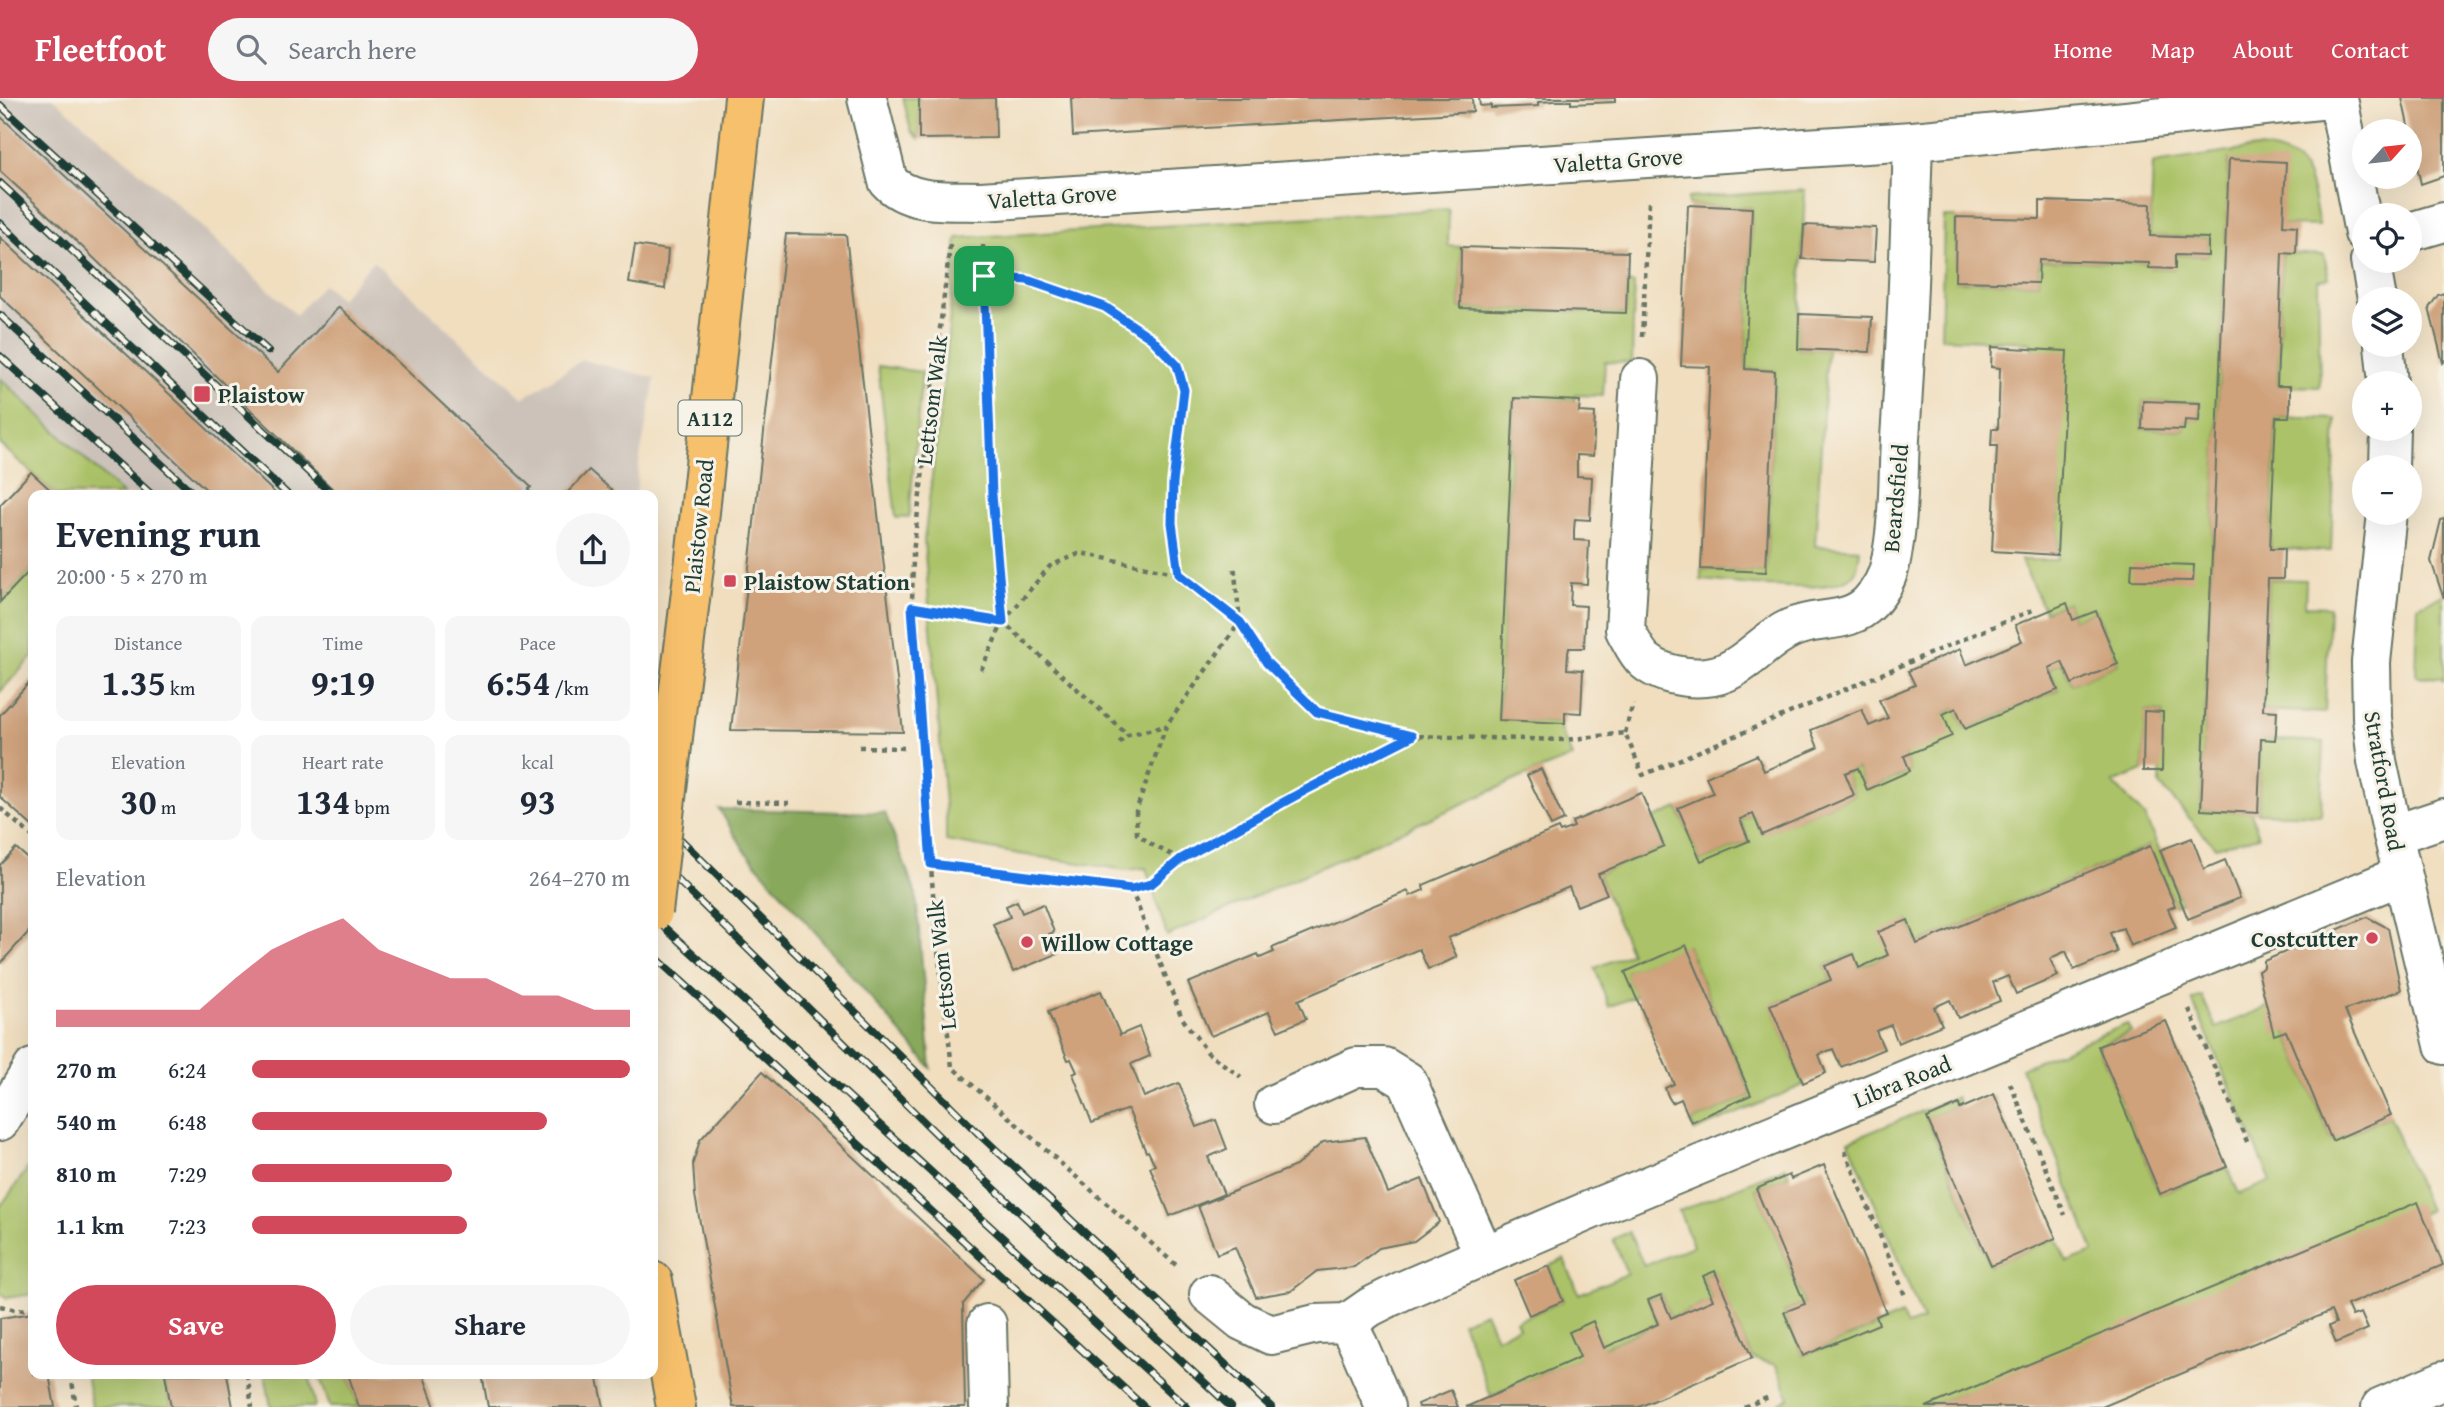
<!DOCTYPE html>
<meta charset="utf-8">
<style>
body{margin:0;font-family:"Gentium Book Plus",serif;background:#f6f6f7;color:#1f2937;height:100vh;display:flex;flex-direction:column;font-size:26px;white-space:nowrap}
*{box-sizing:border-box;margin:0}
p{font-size:23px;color:#747a83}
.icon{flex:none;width:38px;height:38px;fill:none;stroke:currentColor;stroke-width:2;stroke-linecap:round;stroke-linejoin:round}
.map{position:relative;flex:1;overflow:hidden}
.side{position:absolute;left:28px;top:392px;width:630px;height:889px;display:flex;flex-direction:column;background:#fff;border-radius:14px;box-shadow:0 7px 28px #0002}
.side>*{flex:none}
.needle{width:46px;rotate:63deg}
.tools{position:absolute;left:2352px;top:21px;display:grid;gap:14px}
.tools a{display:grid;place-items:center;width:70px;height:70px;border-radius:50%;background:#fff;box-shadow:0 7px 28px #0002;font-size:35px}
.pin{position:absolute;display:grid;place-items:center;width:60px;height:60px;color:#fff;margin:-30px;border-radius:14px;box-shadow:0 4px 10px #0006}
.round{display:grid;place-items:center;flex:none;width:74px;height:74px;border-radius:37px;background:#f6f6f7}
.summary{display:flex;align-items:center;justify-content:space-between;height:119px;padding:0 28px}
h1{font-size:38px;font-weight:700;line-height:52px}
.figures{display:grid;grid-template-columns:repeat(3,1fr);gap:10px;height:119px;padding:7px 28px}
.figures div{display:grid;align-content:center;border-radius:14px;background:#f6f6f7;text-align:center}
.figures b{font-size:35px;font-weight:700}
.figures small{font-size:19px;font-weight:400}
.figures p{font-size:19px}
.chart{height:196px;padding:14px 28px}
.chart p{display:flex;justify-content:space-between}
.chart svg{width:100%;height:126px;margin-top:7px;fill:#d1495b;opacity:.7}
.primary-button{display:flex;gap:14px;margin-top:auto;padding:14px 28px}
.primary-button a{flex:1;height:80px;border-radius:42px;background:#d1495b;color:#fff;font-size:28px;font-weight:700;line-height:80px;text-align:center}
.primary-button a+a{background:#f6f6f7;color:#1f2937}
ul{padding:0 28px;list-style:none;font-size:23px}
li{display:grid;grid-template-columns:112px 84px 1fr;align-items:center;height:52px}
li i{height:18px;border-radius:9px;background:#d1495b}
header{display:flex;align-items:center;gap:42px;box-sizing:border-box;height:98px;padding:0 35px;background:#d1495b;color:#fff}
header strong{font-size:33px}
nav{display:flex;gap:38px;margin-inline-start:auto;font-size:24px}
.search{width:490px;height:63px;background:#f6f6f7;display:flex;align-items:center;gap:18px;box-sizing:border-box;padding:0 24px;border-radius:38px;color:#747a83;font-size:26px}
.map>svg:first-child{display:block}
.industrial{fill:#ccc2b9}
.green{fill:#abc267;stroke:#65804e;stroke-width:2;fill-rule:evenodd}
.forest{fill:#88a85c;stroke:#547248;stroke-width:2}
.building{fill:#cfa27b}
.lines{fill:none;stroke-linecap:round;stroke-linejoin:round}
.minor-casing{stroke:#687565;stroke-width:42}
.major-casing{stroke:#687565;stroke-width:42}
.path{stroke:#687565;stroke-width:4.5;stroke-dasharray:5 5;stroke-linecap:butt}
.minor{stroke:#fff;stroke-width:38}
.major{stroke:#f7c06c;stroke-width:38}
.rail-casing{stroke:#1f3d34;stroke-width:8}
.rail{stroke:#f7f3e8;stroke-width:5;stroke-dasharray:16;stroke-linecap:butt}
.major-bridge-casing{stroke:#687565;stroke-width:42;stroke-linecap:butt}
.major-bridge{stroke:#f7c06c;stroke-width:38}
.route-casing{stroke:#fff;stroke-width:14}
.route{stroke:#1a73e8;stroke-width:9}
.poi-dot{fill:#d1495b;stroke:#f7f3e8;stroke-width:2.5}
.labels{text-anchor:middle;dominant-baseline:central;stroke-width:6;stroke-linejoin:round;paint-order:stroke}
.shield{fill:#f7f3e8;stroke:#60746a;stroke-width:2}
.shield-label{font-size:21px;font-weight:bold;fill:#1f3d34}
.street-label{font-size:23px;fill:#1f3d34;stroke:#f7f3e8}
.poi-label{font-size:23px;font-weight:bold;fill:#1f3d34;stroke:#f7f3e8;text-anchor:start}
</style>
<header>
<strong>Fleetfoot</strong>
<div class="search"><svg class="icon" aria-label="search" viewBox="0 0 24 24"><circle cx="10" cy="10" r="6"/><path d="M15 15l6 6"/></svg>Search here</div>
<nav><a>Home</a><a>Map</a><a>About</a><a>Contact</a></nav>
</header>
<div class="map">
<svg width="2444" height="1309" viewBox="0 0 2444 1309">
<rect width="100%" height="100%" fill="#f7f3e8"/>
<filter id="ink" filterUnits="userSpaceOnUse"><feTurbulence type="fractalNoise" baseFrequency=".0143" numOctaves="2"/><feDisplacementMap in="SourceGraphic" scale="14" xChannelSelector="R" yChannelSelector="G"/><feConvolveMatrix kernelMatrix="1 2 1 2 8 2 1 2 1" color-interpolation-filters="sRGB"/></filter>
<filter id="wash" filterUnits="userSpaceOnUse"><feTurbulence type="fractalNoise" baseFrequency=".00686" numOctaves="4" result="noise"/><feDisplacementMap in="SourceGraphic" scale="28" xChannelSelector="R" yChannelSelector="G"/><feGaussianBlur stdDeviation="1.57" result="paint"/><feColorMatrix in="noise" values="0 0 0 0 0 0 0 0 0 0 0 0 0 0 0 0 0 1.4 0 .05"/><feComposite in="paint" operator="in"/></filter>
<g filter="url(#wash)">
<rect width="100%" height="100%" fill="#f0debf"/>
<polygon class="industrial" points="0,0 53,0 175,104 296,217 323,186 340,201 373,163 523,300 582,262 655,280 638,370 636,397 56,397 0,346"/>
<g class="green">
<polygon points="903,0 919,0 919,41 911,33"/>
<path d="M2257 50C2312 54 2310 83 2319 128L2283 127 2229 62 2201 712 2251 714 2259 738 2215 749 2160 687 2163 614 2145 613 2143 673 2113 685 2145 719 2182 805 2175 808 2149 748 1917 846 1908 822 1888 857 1859 870 1853 856 1825 868 1831 882 1771 907 1804 987 1695 1033 1691 1024 1751 997 1687 848 1626 874 1636 898 1609 909 1595 870 1631 855 1598 776 1663 748 1652 721 1678 710 1701 763 1749 743 1740 721 1753 716 1762 736 1854 697 1845 675 1858 670 1867 692 1910 673 1904 658 1943 616 1956 610 1965 631 2058 592 2049 570 2062 564 2072 586 2118 566 2096 513 2073 522 2067 505 2045 514 2021 462H2057L2060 375 2031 244 1941 240 1944 119H1956V183L2038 185 2039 162 2149 165 2150 170 2174 171 2175 157 2208 158V140L2150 138 2153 65ZM2143 303 2200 305 2199 322H2185L2184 332 2142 331Z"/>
<path d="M1805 92 1798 251 1827 252 1815 448 1860 451C1859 459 1859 470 1854 476 1833 500 1733 484 1701 482V471L1766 474 1775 273 1745 271 1752 110 1688 107V100Z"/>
<polygon points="1449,111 1448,148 1461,149 1460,210 1626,215 1627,185 1634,186 1632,265 1605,264 1603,298 1576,297 1574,303 1514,301 1499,621 1561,625 1560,631 1572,659 1527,677 1167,838 1146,770 1126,772 1019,756 946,743 946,719 924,443 944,281 957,140"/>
<polygon points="2282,155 2324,157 2329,180 2318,182 2320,289 2277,288"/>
<polygon points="878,268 922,274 909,419 896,420"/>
<polygon points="0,280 123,397 56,397 0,346"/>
<polygon points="2276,319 2336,321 2331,453 2270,451"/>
<polygon points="33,469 33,558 0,594 0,504"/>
<polygon points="2268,481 2306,482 2305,508 2329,509 2325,615 2263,612"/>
<polygon points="2444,497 2444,583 2443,583 2441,580 2416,578 2418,508"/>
<polygon points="2261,641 2324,644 2321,717 2258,715"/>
<polygon points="2202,898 2216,930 2267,909 2286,933 2332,1043 2389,1018 2429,1112 1926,1309 1781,1309 1779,1305 1789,1300 1776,1267 1752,1260 1714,1173 1703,1178 1713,1202 1671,1220 1661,1197 1649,1202 1658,1226 1491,1298 1462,1224 1485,1214 1496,1239 1519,1229 1516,1223 1563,1203 1549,1168 1564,1161 1579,1196 1627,1176 1613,1141 1629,1134 1644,1168 1693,1148 1679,1113 1786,1069 1789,1077 1756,1091 1805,1206 1784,1214 1803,1258 1902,1217 1907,1228 1923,1222 1849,1043 1956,999 1959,1006 1927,1021 1990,1168 2056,1140 2067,1164 2094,1154 2021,970 2127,926 2131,934 2098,948 2160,1096 2227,1069 2239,1096 2271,1083 2192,902"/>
<polygon points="33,1063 33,1196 7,1200 0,1195 0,1109"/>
<polygon points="86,1276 133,1276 134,1278 165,1276 171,1309 92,1309"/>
<polygon points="265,1276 309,1276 315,1305 314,1309 271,1309"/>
<polygon points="319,1276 348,1276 359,1309 330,1309"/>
</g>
<polygon class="forest" points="719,711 885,715 916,796 931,970 745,753"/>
<g id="blocks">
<g class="building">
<polygon points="919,0 995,0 996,40 919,41"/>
<polygon points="1071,0 1472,0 1473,14 1073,38"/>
<polygon points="1479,0 1615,0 1615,4 1571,6 1571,3 1555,3 1538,4 1538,8 1491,10 1491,7 1480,8"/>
<polygon points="2402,0 2444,0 2444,78 2421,86"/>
<polygon points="0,18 278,274 339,209 531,389 528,392 534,397 339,397 73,140 0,73"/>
<polygon points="2229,61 2286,64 2283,127 2297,128 2296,156 2282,155 2277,288 2290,288 2290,309 2289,319 2276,319 2270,451 2284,451 2283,481 2268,481 2263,612 2277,613 2276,634 2275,642 2261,641 2258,715 2201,712"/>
<polygon points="2040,103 2151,106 2150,138 2208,140 2208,158 2175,157 2175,171 2149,170 2149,165 2039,162 2038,185 1955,183 1956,119 2040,121"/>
<polygon points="1688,107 1752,110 1745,271 1775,273 1766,474 1701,471 1710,269 1681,268"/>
<polygon points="1804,127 1876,130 1874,164 1802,161"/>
<polygon points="786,136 846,137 903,634 731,632"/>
<polygon points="0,139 205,329 277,397 212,397 0,198"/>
<polygon points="635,147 668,152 665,191 629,185"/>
<polygon points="1461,149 1628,154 1626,215 1460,210"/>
<polygon points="2444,195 2444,264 2443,265 2429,210 2438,197"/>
<polygon points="1799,216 1872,219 1870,254 1798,251"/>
<polygon points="1992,249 2067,253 2057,457 1992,453 1997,348 1991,348 1992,331 1998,331 2000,270 1991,269"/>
<polygon points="1514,300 1580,303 1579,314 1595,315 1593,358 1577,357 1577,378 1592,379 1590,422 1575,421 1574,432 1574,442 1589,443 1587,486 1571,485 1571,491 1570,507 1586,508 1584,550 1569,550 1568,555 1567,571 1583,572 1581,615 1565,614 1565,625 1499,622"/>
<polygon points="2143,303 2200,305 2199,323 2185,322 2184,332 2142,331"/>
<polygon points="589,372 617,397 565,397"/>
<polygon points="31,374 56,397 33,397 33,469 0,504 0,407"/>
<polygon points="2444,421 2444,501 2431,463 2441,422"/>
<polygon points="2132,465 2194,467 2193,483 2131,482"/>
<polygon points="2067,505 2073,522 2096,513 2118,566 2072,586 2062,564 2049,570 2058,592 1965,631 1956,610 1943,616 1952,638 1904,658 1910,673 1867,692 1858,670 1845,675 1854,697 1762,737 1753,716 1740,721 1749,743 1701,763 1678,710 1713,695 1706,679 1757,657 1764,673 1818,650 1811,632 1862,611 1869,628 1888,620 1879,602 1915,587 1908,573 1960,551 1966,567 2022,543 2015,527"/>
<polygon points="33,580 33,729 0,699 0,617"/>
<polygon points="2144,613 2163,614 2162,673 2143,673"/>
<polygon points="1541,671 1564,722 1551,728 1527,677"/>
<polygon points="1641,695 1664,748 1598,776 1607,796 1577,808 1569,789 1448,840 1457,859 1442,866 1428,871 1419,851 1298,902 1306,921 1278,933 1269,914 1211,938 1188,885 1258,856 1260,860 1274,854 1272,850 1408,793 1410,798 1424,792 1423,787 1558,730 1560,734 1574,729 1572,724"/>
<polygon points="2192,740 2204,771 2225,762 2240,800 2188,821 2160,752"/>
<polygon points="2150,748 2175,808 2168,811 2176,829 2130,848 2123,830 2117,832 2110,835 2117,854 2074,872 2066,853 2055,858 2050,861 2058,878 2016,896 2008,878 2001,881 1993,884 2000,903 1958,920 1950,902 1939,907 1934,909 1942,927 1898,945 1891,927 1876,933 1884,951 1841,969 1833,951 1823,955 1819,957 1826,975 1803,985 1770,907 1831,882 1825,868 1854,856 1859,870 1888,857 1878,834 1908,822 1917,846"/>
<polygon points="16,750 33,765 33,829 0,866 0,767"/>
<polygon points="1017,803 1022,815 1043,806 1054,834 1049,836 1057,856 1013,874 993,826 1010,819 1006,808"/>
<polygon points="2367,819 2388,830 2401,892 2345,912 2391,1017 2332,1043 2286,933 2274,937 2258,873 2264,870 2264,863"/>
<polygon points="1686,847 1751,997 1691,1024 1681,1001 1672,1005 1668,998 1665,990 1674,986 1625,874"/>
<polygon points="1101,893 1120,937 1139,929 1150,958 1131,966 1144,999 1179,985 1197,1029 1216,1022 1227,1051 1208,1059 1224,1096 1170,1118 1150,1069 1155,1067 1148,1053 1146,1054 1128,1011 1092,1025 1073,976 1077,974 1071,961 1068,962 1048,914"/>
<polygon points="2166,923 2227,1069 2160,1096 2098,948"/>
<polygon points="762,974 984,1181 963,1206 965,1309 733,1309 695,1097 693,1065 700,1042"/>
<polygon points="1994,996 2056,1140 1991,1168 1927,1020 1959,1006 1960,1011"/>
<polygon points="1365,1039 1388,1095 1422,1081 1439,1124 1414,1143 1379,1150 1354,1169 1317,1173 1291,1193 1256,1199 1235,1149 1217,1156 1198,1108 1296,1068 1323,1044"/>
<polygon points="1824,1067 1886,1214 1876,1218 1879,1226 1803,1258 1784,1214 1805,1206 1756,1091 1789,1077 1791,1081"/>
<polygon points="2418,1104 2443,1167 2347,1207 2352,1218 2361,1215 2368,1231 2336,1245 2329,1228 2336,1225 2331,1213 2102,1309 1926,1309"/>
<polygon points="1549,1168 1563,1203 1529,1217 1514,1182"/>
<polygon points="1715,1173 1752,1260 1639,1309 1466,1309 1580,1259 1569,1234 1580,1229 1593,1223 1604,1250 1658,1226 1648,1202 1661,1197 1671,1220 1713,1202 1703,1178"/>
<polygon points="33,1215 33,1276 49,1276 55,1309 0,1309 0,1220"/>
<polygon points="165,1276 227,1276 233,1309 171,1309"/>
<polygon points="348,1276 423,1276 435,1309 359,1309"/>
<polygon points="482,1276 597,1276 604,1309 488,1309"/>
<polygon points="1451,1292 1458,1309 1419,1309 1418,1306"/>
</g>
</g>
</g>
<g filter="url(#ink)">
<use href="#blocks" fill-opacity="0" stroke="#687565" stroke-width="2"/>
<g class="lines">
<g class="minor-casing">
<g id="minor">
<path d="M867 0 888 83C910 107 950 102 981 103L1913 43 2126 23 2338 0 2364 135"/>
<polyline points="2410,134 2444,124"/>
<polyline points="2370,163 2377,201"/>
<polyline points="2384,247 2388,285"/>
<path d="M1640 281 1625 532C1631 542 1636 555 1645 563 1665 580 1703 584 1726 574 1751 563 1766 541 1791 530 1817 518 1849 527 1870 504 1880 493 1887 481 1890 467 1899 426 1898 382 1900 340 1907 241 1910 142 1913 43"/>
<polyline points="2389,369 2390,331"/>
<polyline points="2387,415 2371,564 2372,620 2377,663 2393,737 2444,947"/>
<polyline points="2393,737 2444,720"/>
<polyline points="1274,1006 1356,969 1384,969 1407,983 1484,1157"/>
<polyline points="0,1023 33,970"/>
<polyline points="1209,1196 1242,1223 1271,1237 1316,1226 1347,1225 1370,1209 1402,1193 1595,1110 2402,777"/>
<polyline points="1347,1225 1358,1246 1385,1309"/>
<polyline points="987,1226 989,1309"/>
<polyline points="2381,1309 2444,1282"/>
</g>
</g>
<g class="major-casing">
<g id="major">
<polyline points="673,639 695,461 744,0"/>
<polyline points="653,1183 676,1309"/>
</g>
</g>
<g class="path">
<polyline points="950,147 913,455 912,509 936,836 952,969 1177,1168"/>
<polyline points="983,147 984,178 1027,182 1105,209 1151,240 1177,267 1184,292 1173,385 1172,425 1179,476"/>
<polyline points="1642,239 1649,104"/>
<polyline points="912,509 1003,524 1128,637"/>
<polyline points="1003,524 1050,468 1081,455 1179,476 1240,524 1267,565 1317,615 1411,638"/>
<polyline points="981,572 1003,524 992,397 984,178"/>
<polyline points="1625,635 1633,606"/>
<polyline points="1119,645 1128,637 1165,628"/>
<polyline points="859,649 905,650"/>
<polyline points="735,704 789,705"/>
<polyline points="0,710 33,739"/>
<polyline points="1181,761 1154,748 1137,736 1136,713 1166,628 1240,524 1234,466"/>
<polyline points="931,766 1131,791 1151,786 1181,761 1304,693 1411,638 1565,642 1625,635 1643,677 2035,511"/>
<polyline points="1131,791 1182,920 1208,955 1241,979"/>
<polyline points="2189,911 2249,1048"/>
<polyline points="2010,985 2065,1117"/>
<polyline points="1845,1053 1906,1200"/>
<polyline points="0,1208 17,1212 33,1211"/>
<polyline points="71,1276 76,1309"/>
<polyline points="247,1276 252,1309"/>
<polyline points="1744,1309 1769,1299"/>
</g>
<use href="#minor" class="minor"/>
<use href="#major" class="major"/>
<g class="rail-casing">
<g id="rail">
<polyline points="0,7 268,253"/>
<polyline points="0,85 333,397"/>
<polyline points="0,125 288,397"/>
<polyline points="0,217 195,397"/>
<polyline points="0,258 152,397"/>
<polyline points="653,714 978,1035 1271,1309"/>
<polyline points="653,758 959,1058 1231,1309"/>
<polyline points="653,819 1187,1309"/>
<polyline points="653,857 1144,1309"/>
</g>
</g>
<use href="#rail" class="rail"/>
<g class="major-bridge-casing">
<polyline id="major-bridge" points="653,814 673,639"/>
</g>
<use href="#major-bridge" class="major-bridge"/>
</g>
</g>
<g class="lines" filter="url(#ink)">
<g class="route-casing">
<polygon id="route" points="984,178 1027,182 1105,209 1151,240 1177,267 1184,292 1173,385 1172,425 1179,476 1240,524 1267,565 1317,614 1412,638 1304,693 1181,761 1151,786 1131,791 931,766 912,509 1003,524 992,397"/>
</g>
<use href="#route" class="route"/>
</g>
<g class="poi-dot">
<rect x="193" y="287" width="18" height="18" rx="3.5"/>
<rect x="723" y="476" width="14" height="14" rx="3.5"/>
<circle cx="2372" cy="840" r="7"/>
<circle cx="1027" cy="844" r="7"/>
</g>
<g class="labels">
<rect class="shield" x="678.5" y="302.5" width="63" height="35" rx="5"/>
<g class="shield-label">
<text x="710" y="320">A112</text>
</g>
<g class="street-label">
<text transform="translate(1618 62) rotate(-4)">Valetta Grove</text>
<text transform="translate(1052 98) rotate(-4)">Valetta Grove</text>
<text transform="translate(931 302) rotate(-83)">Lettsom Walk</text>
<text transform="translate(1895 400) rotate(-85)">Beardsfield</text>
<text transform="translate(698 428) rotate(-84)">Plaistow Road</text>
<text transform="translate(2385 683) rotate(80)">Stratford Road</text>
<text transform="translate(941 867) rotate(-96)">Lettsom Walk</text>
<text transform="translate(1902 983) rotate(-22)">Libra Road</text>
</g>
<g class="poi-label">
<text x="218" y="296">Plaistow</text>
<text x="744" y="483">Plaistow Station</text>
<text x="2358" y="840" text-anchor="end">Costcutter</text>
<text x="1041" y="844">Willow Cottage</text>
</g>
</g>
</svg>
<div class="tools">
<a><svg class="needle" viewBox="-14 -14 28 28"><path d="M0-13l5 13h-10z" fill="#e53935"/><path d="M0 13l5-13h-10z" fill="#747a83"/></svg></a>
<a><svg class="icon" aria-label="locate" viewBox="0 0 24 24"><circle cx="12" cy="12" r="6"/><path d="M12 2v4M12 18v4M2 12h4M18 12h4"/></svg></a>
<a><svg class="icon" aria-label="layers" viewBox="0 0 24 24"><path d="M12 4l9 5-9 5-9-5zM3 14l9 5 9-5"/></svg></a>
<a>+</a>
<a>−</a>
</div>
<div class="pin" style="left:984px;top:178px;background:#1e9e55"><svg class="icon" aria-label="arrive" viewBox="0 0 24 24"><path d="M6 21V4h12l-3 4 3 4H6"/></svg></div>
<section class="side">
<div class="summary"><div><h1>Evening run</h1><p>20:00 · 5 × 270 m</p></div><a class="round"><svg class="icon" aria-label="share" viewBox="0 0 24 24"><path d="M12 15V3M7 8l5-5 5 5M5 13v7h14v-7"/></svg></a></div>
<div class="figures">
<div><p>Distance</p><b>1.35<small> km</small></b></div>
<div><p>Time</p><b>9:19</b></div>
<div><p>Pace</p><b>6:54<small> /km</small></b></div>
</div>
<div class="figures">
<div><p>Elevation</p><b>30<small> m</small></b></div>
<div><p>Heart rate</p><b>134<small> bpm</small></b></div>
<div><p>kcal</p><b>93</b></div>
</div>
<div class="chart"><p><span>Elevation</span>264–270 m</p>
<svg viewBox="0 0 160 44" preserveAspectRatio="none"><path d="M0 44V38L10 38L20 38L30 38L40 38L50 27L60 17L70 11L80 6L90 17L100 22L110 27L120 27L130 33L140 33L150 38L160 38V44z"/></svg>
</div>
<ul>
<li><b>270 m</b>6:24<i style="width:100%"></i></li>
<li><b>540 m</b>6:48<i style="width:78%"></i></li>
<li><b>810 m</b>7:29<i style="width:53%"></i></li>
<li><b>1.1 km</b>7:23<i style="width:57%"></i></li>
</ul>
<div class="primary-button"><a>Save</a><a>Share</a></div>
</section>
</div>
